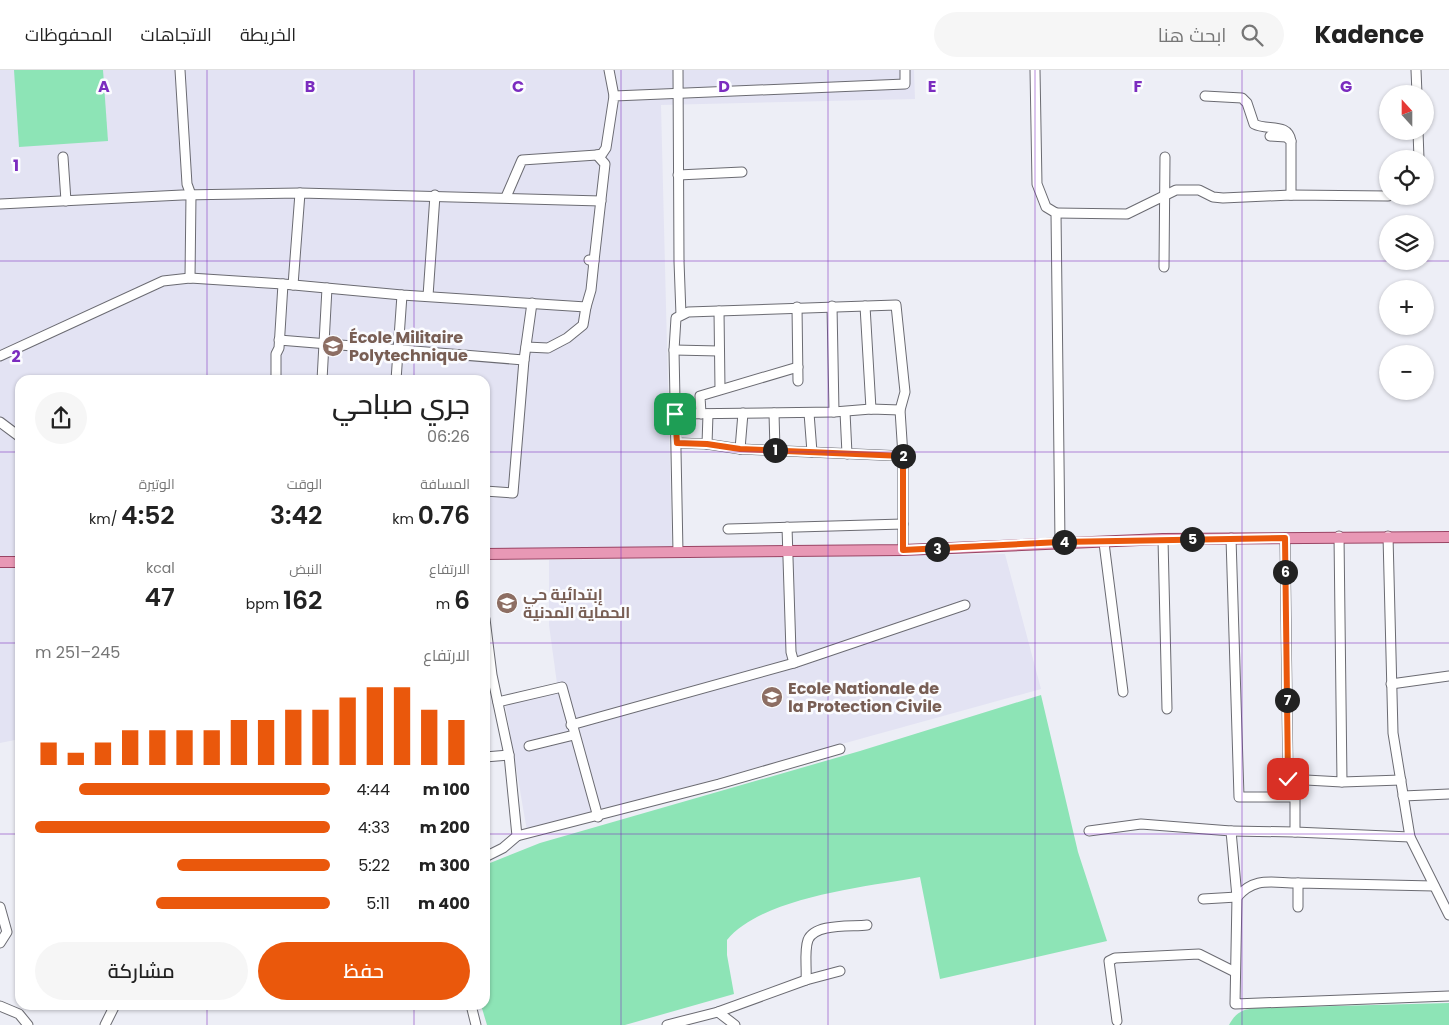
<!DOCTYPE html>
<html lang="ar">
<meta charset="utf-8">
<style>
body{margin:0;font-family:Poppins,Cairo,sans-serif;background:#f6f6f6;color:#222;direction:rtl;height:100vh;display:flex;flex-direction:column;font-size:19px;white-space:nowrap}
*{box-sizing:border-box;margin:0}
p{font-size:16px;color:#767676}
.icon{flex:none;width:28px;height:28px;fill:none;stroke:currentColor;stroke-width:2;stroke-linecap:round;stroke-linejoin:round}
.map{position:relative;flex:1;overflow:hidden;direction:ltr}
.panel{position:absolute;left:15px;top:305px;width:475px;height:635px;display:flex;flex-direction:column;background:#fff;border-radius:15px;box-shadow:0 1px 4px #0004;direction:rtl}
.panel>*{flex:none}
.needle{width:32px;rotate:339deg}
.buttons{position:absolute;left:1379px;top:15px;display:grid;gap:10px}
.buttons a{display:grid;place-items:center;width:55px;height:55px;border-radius:50%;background:#fff;box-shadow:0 1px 4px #0004;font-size:25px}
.pin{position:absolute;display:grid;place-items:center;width:42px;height:42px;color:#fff;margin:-21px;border-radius:10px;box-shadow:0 2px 8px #0006}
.km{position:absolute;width:25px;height:25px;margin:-12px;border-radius:50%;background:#222;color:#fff;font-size:14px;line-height:25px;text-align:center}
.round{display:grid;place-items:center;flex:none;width:52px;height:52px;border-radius:26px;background:#f6f6f6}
.overview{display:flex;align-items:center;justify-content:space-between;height:85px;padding:0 20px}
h1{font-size:28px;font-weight:600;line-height:38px}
.figures{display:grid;grid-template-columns:repeat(3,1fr);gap:8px;height:85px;padding:5px 20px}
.figures div{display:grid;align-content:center}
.figures b{font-size:25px;font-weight:600}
.figures small{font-size:14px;font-weight:400}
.figures p{font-size:14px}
.chart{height:140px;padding:10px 20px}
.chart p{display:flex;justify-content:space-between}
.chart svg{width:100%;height:90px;margin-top:5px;stroke:#ea580c;stroke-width:6}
.button{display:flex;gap:10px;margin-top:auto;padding:10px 20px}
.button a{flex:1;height:58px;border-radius:30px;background:#ea580c;color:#fff;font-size:20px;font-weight:600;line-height:58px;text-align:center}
.button a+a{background:#f6f6f6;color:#222}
ul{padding:0 20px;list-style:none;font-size:16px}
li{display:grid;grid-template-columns:80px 60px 1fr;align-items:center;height:38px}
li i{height:12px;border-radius:6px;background:#ea580c}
header{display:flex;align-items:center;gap:30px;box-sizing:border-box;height:70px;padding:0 25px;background:#fff;border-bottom:1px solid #e0e0e0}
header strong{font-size:24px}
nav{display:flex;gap:28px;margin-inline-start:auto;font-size:18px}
.search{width:350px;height:45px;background:#f6f6f6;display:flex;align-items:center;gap:12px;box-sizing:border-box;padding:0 18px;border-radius:28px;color:#767676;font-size:19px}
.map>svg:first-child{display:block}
.built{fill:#e3e3f3}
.green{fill:#8de4b6}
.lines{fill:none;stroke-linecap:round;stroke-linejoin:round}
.minor-casing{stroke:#6b6b72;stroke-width:11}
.major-casing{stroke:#9a4565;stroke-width:12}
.minor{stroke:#fff;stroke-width:9}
.major{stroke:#e898b5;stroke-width:10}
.route-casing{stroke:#fff;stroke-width:10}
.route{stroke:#ea580c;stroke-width:6}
.grid{fill:none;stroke:#7b2cbf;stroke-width:1;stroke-opacity:0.55}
.labels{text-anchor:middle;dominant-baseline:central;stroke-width:5;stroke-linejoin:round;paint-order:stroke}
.education-label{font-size:16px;font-weight:bold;fill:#785e54;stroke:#fbfcff;text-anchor:start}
.grid-label{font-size:16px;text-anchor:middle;font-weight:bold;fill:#7b2cbf;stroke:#fbfcff;stroke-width:5;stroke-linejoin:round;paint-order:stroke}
</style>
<header>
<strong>Kadence</strong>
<div class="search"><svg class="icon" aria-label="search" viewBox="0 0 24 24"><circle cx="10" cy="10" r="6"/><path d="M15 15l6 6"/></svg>ابحث هنا</div>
<nav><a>الخريطة</a><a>الاتجاهات</a><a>المحفوظات</a></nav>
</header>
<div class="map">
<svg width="1449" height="955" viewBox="0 0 1449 955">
<rect width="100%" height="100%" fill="#edeef6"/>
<g class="built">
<polygon points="0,0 914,0 915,29 661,35 672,478 485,478 485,310 20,310 20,486 0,486"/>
<polygon points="1005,484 1041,619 527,761 505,633 558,621 549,555 549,490"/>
<polygon points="0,498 20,498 20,669 0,673"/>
</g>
<g class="green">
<polygon points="14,0 103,0 108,71 19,77"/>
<path d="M1041 625 1078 782 1107 871 940 909 920 807C866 817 762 827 727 870V885L734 924 625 955H487L481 935H485V795L540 773 860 681Z"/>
<path d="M1449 933V955H1229C1236 942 1243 939 1257 938Z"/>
</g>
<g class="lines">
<g class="minor-casing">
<g id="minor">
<polyline points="180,0 187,114 191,125 190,208"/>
<polyline points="609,0 614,26"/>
<polyline points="678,0 679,191 681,245"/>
<polyline points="1035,0 1037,114 1046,137 1056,143 1060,472"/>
<polyline points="1416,0 1417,24"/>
<path d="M1205 26 1242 28 1247 33 1254 54C1267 61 1288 52 1291 71"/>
<polyline points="1418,61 1419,89"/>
<polyline points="1270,66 1286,67 1291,71 1291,125"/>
<polyline points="63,87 66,131"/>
<polyline points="678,105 742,102"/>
<polyline points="506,127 522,90 597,85"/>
<polyline points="0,134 182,125 300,123 601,131"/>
<polyline points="1056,143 1127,144 1176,120 1199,120 1213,127 1223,128 1291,125 1388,126"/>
<polyline points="594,191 605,94 597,85 602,84 606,78 614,26 905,14 905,0"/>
<polyline points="1164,197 1165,87"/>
<polyline points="293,215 300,123"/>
<polyline points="428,226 435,125"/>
<polyline points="832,236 834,342"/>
<polyline points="865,236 871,339"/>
<polyline points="797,237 798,311"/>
<polyline points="719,241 720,319"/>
<polyline points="279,270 524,290"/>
<polyline points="526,277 548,278 567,268 583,255 586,237"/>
<polyline points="674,280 719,281"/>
<polyline points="0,286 163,211 190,208 283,214 402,225 586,237 591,220 594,191 589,190"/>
<polyline points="276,310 276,284 279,278 283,214"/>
<polyline points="322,310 327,218"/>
<polyline points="396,310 402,225"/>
<polyline points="845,342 847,384"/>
<polyline points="774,343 775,380"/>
<polyline points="809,343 812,382"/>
<polyline points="675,344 834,342 871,339 900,340"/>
<polyline points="701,344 700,326 798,297"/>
<polyline points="708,344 707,374 740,379 903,386"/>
<polyline points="0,352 20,367"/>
<polyline points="677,373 707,374"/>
<polyline points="740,379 743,343"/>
<polyline points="485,421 513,423 524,290 532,233"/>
<polyline points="787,457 791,582 794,593"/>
<polyline points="728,459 903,454"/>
<polyline points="1388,466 1393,663 1410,767 1449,845"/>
<polyline points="1231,468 1239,727 1295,727"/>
<polyline points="1285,468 1288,709 1295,727 1295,762 1410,767"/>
<polyline points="1163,469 1167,639"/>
<polyline points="1104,473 1123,622"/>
<polyline points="678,482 674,280 676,248 688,242 896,235 905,322 900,340 903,386 903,480"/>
<polyline points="485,549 492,605 509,685 517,766 503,778 485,787"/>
<polyline points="1391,614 1449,606"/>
<polyline points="498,632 562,617 598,747"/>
<polyline points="571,655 794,593 965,535"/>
<polyline points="529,676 574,665"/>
<polyline points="485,687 509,685"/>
<polyline points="1288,709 1342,712 1339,466"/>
<polyline points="1342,712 1401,710"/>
<polyline points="1403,726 1449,724"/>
<polyline points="1089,761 1141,754 1231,761 1237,827 1235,934 1449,926"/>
<polyline points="1231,761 1295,762"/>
<polyline points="517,766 719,714 840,679"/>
<path d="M1203 829 1237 827C1255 806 1272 813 1298 813"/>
<polyline points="0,837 7,862 0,873"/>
<polyline points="1298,837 1298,813 1434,816"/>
<path d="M806 910C807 898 804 881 808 870 815 853 851 857 867 855"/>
<polyline points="471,935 476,955"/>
<polyline points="0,936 19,944 28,955"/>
<polyline points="718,942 735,955"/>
<polyline points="1117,951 1109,891 1115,888 1199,884 1235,902"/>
<polyline points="105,955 115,935"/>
<polyline points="667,955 718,942 806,910 840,901"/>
</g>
</g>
<g class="major-casing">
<g id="major">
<polyline points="485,484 903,480 1163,469 1449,467"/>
<polyline points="0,492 20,492"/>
</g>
</g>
<use href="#minor" class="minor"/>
<use href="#major" class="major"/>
</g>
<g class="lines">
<g class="route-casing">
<polyline id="route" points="675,344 677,373 707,374 740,379 903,386 903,480 1060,472 1285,468 1288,709"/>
</g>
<use href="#route" class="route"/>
</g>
<path class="grid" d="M207 0V310M414 0V310M621 0V955M828 0V955M1035 0V955M1242 0V955M0 191H1388M1425 191H1449M0 382H20M485 382H1449M0 573H20M485 573H1449M0 764H20M485 764H1449M207 935V955M414 935V955"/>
<defs>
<g id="university-disc" transform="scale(1.125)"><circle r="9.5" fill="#8d6e63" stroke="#fbfcff"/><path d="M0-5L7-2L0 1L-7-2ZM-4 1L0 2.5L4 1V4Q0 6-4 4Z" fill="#fff"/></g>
<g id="school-disc" transform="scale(1.125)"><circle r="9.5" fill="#8d6e63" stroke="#fbfcff"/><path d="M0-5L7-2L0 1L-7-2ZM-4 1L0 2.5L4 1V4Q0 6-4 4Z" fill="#fff"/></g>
</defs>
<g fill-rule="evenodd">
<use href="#university-disc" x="333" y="276"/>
<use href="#school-disc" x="507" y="533"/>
<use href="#university-disc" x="772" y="627"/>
</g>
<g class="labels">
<g class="education-label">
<text x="349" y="267">École Militaire<tspan x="349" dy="18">Polytechnique</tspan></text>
<text x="523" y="524">إبتدائية حي<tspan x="523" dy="18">الحماية المدنية</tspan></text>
<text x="788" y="618">Ecole Nationale de<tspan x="788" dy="18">la Protection Civile</tspan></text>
</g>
</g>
<g class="grid-label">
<text x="104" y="22">A</text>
<text x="310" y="22">B</text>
<text x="518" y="22">C</text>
<text x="724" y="22">D</text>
<text x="932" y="22">E</text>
<text x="1138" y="22">F</text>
<text x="1346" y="22">G</text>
<text x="16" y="101">1</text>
<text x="16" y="292">2</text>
</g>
</svg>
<div class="buttons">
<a><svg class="needle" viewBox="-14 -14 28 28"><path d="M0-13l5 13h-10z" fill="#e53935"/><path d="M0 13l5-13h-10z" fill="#767676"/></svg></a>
<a><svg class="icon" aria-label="locate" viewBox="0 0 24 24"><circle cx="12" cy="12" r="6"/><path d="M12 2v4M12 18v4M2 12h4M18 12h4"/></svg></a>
<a><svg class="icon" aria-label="layers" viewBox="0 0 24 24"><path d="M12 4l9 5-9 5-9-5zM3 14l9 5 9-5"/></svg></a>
<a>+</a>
<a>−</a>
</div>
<div class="pin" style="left:675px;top:344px;background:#1e9e55"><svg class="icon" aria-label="arrive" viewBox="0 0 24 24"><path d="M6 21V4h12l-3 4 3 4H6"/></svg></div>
<div class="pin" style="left:1288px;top:709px;background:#d93025"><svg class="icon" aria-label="check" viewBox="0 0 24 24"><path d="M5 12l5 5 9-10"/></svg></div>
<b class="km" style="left:775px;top:380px">1</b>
<b class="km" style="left:903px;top:386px">2</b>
<b class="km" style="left:937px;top:479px">3</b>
<b class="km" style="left:1064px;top:472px">4</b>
<b class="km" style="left:1192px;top:469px">5</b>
<b class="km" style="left:1285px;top:502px">6</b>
<b class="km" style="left:1287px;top:630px">7</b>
<section class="panel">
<div class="overview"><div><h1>جري صباحي</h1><p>06:26</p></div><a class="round"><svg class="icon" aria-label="share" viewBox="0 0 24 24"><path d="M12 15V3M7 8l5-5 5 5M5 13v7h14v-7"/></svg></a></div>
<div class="figures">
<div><p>المسافة</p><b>0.76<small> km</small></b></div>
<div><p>الوقت</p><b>3:42</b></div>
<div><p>الوتيرة</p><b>4:52<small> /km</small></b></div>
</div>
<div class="figures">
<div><p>الارتفاع</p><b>6<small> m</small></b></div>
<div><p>النبض</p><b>162<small> bpm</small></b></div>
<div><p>kcal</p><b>47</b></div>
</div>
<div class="chart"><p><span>الارتفاع</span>245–251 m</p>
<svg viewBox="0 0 160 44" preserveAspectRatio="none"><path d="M5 44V33M15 44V38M25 44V33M35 44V27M45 44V27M55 44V27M65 44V27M75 44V22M85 44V22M95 44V17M105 44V17M115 44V11M125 44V6M135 44V6M145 44V17M155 44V22"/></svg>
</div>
<ul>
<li><b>100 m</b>4:44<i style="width:85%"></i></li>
<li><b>200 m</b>4:33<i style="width:100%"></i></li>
<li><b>300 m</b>5:22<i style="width:52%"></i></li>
<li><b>400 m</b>5:11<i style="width:59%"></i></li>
</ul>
<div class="button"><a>حفظ</a><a>مشاركة</a></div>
</section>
</div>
